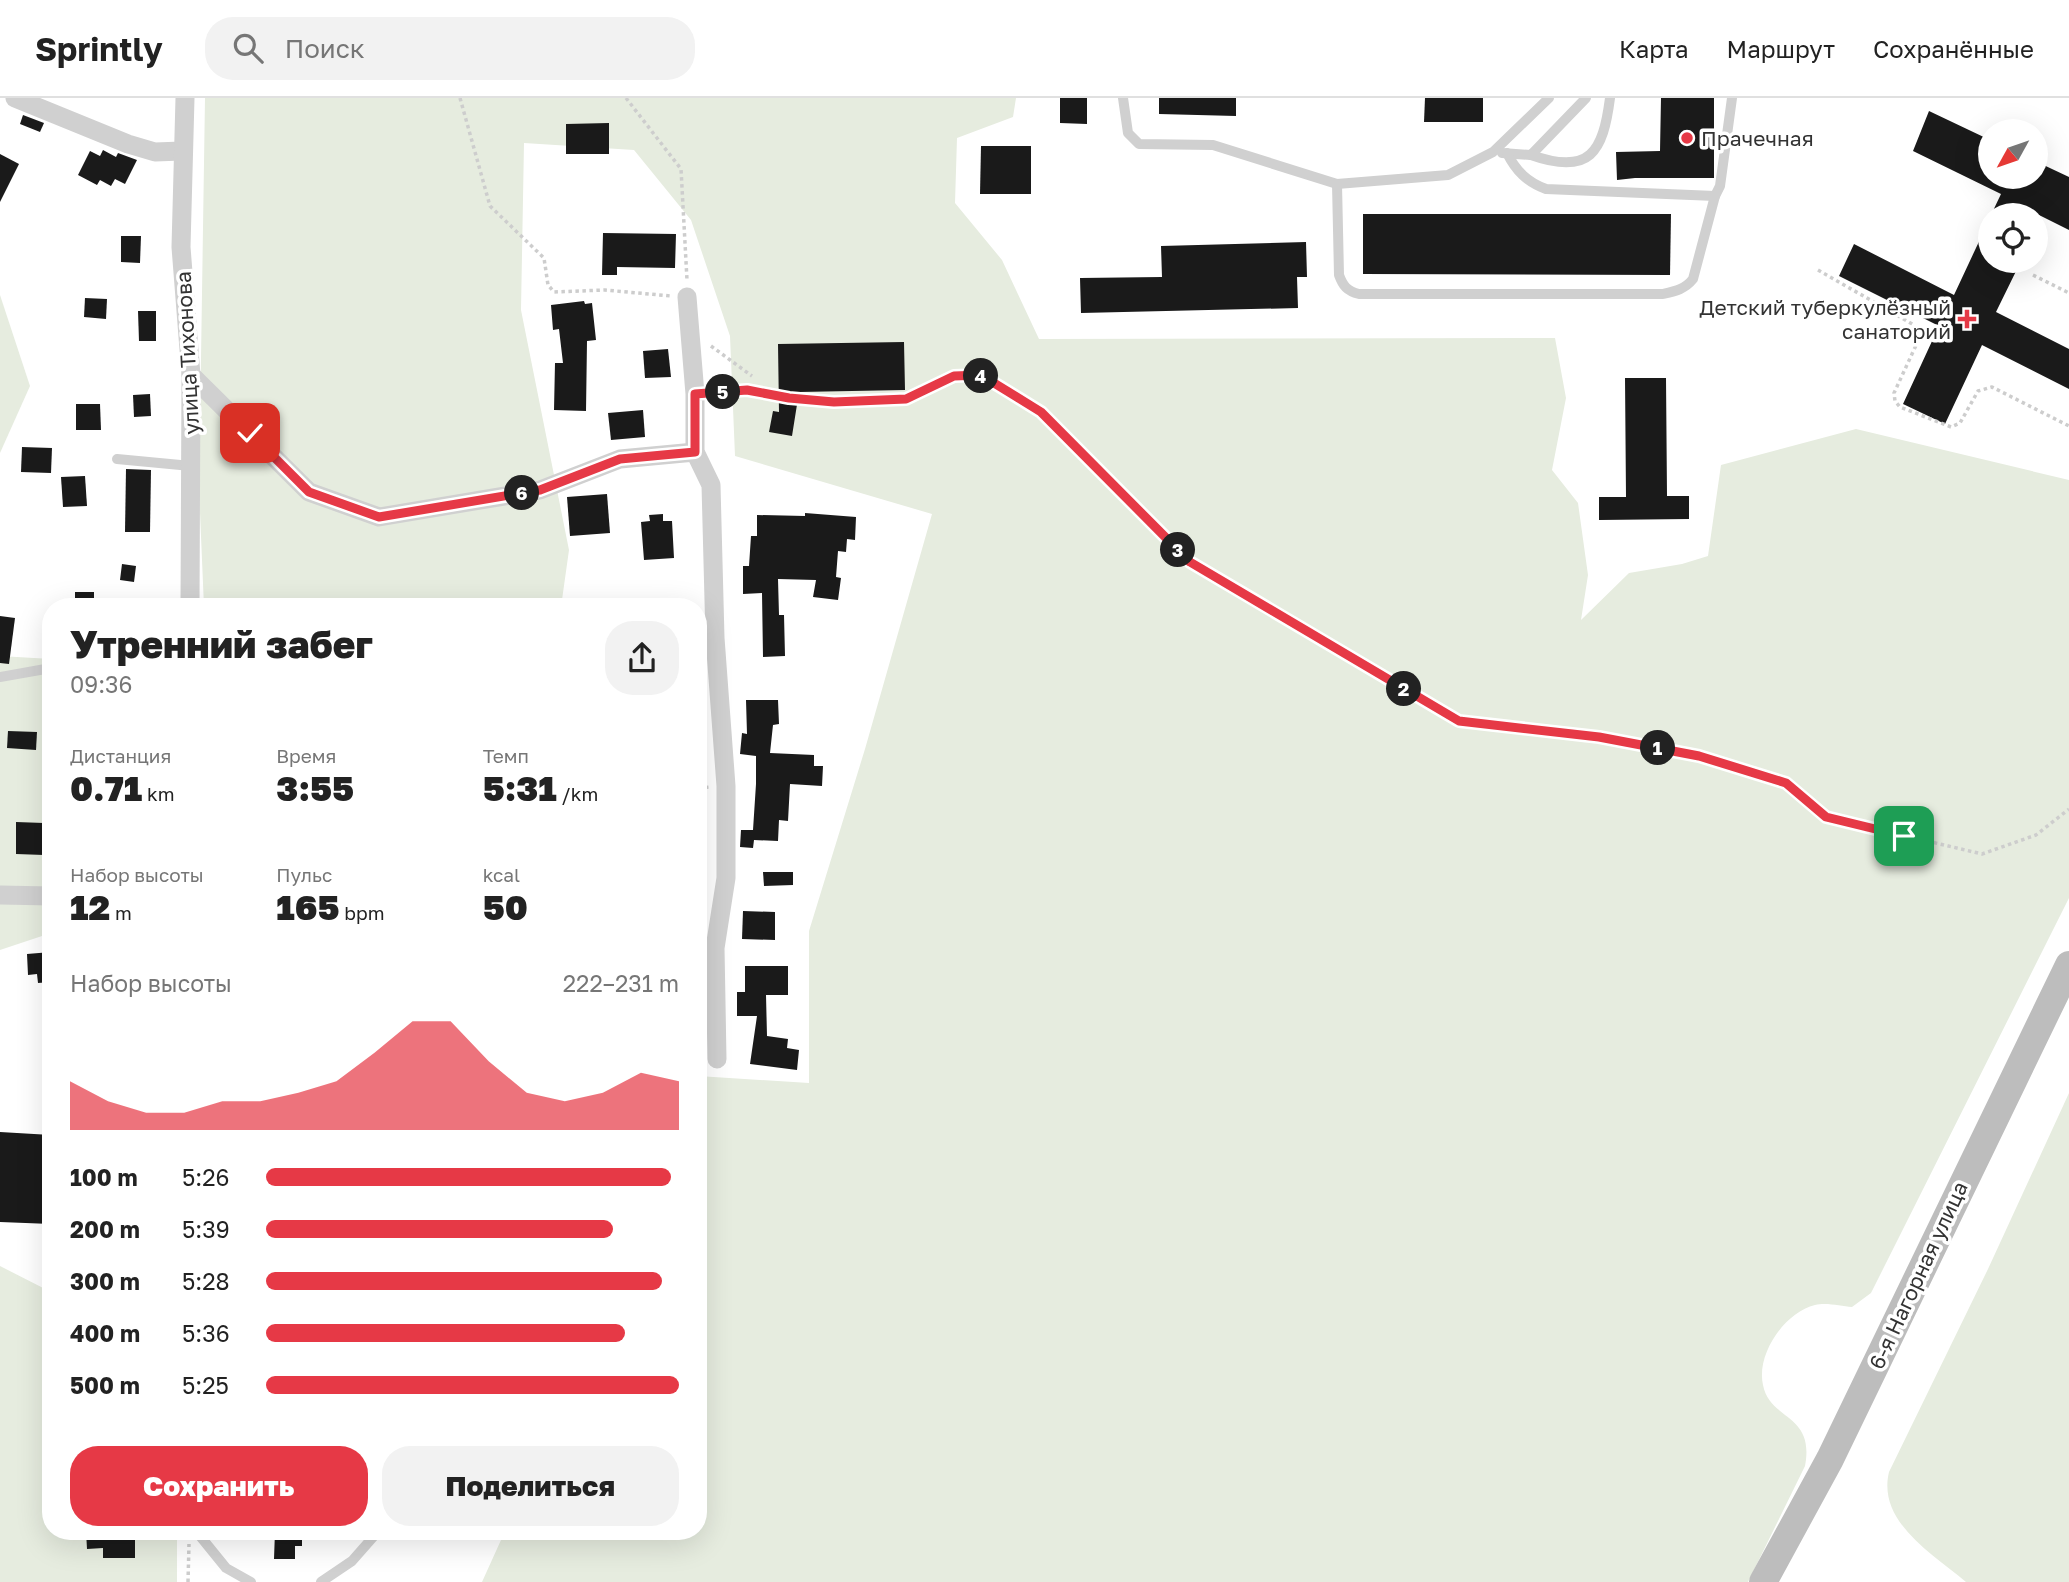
<!DOCTYPE html>
<html lang="ru">
<meta charset="utf-8">
<style>
body{margin:0;font-family:"Golos Text",sans-serif;background:#f2f2f2;color:#222;height:100vh;display:flex;flex-direction:column;font-size:26px;white-space:nowrap}
*{box-sizing:border-box;margin:0}
p{font-size:23px;color:#767676}
.icon{flex:none;width:38px;height:38px;fill:none;stroke:currentColor;stroke-width:2;stroke-linecap:round;stroke-linejoin:round}
.map{position:relative;flex:1;overflow:hidden}
.side{position:absolute;left:42px;top:500px;width:665px;height:942px;display:flex;flex-direction:column;background:#fff;border-radius:28px;box-shadow:0 7px 28px #0002}
.side>*{flex:none}
.needle{width:46px;rotate:230deg}
.controls{position:absolute;left:1978px;top:21px;display:grid;gap:14px}
.controls a{display:grid;place-items:center;width:70px;height:70px;border-radius:50%;background:#fff;box-shadow:0 7px 28px #0002;font-size:35px}
.pin{position:absolute;display:grid;place-items:center;width:60px;height:60px;color:#fff;margin:-30px;border-radius:14px;box-shadow:0 4px 10px #0006}
.km{position:absolute;width:35px;height:35px;margin:-18px;border-radius:50%;background:#222;color:#fff;font-size:19px;line-height:35px;text-align:center}
.round{display:grid;place-items:center;flex:none;width:74px;height:74px;border-radius:28px;background:#f2f2f2}
.headline{display:flex;align-items:center;justify-content:space-between;height:119px;padding:0 28px}
h1{font-size:38px;font-weight:800;line-height:52px}
.stats{display:grid;grid-template-columns:repeat(3,1fr);gap:10px;height:119px;padding:7px 28px}
.stats div{display:grid;align-content:center}
.stats b{font-size:35px;font-weight:800}
.stats small{font-size:19px;font-weight:400}
.stats p{font-size:19px}
.chart{height:196px;padding:14px 28px}
.chart p{display:flex;justify-content:space-between}
.chart svg{width:100%;height:126px;margin-top:7px;fill:#e63946;opacity:.7}
.cta{display:flex;gap:14px;margin-top:auto;padding:14px 28px}
.cta a{flex:1;height:80px;border-radius:28px;background:#e63946;color:#fff;font-size:28px;font-weight:800;line-height:80px;text-align:center}
.cta a+a{background:#f2f2f2;color:#222}
ul{padding:0 28px;list-style:none;font-size:23px}
li{display:grid;grid-template-columns:112px 84px 1fr;align-items:center;height:52px}
li i{height:18px;border-radius:9px;background:#e63946}
header{display:flex;align-items:center;gap:42px;box-sizing:border-box;height:98px;padding:0 35px;background:#fff;border-bottom:2px solid #e0e0e0}
header strong{font-size:33px}
nav{display:flex;gap:38px;margin-inline-start:auto;font-size:24px}
.search{width:490px;height:63px;background:#f2f2f2;display:flex;align-items:center;gap:18px;box-sizing:border-box;padding:0 24px;border-radius:28px;color:#767676;font-size:26px}
.map>svg:first-child{display:block}
.green{fill:#e6ecdf}
.building{fill:#1a1a1a}
.lines{fill:none;stroke-linecap:round;stroke-linejoin:round}
.path{stroke:#cdcdcd;stroke-width:3.5;stroke-dasharray:3.5 3.5;stroke-linecap:butt}
.lane{stroke:#d0d0d0;stroke-width:10}
.street{stroke:#d0d0d0;stroke-width:19}
.secondary{stroke:#bdbdbd;stroke-width:28}
.route-casing{stroke:#fff;stroke-width:14}
.route{stroke:#e63946;stroke-width:9}
.poi-dot{fill:#e63946;stroke:#fff;stroke-width:2.5}
.labels{text-anchor:middle;dominant-baseline:central;stroke-width:7;stroke-linejoin:round;paint-order:stroke}
.poi-label{font-size:21px;fill:#333;stroke:#fff;text-anchor:start}
.street-label{font-size:21px;fill:#333;stroke:#fff}
</style>
<header>
<strong>Sprintly</strong>
<div class="search"><svg class="icon" aria-label="search" viewBox="0 0 24 24"><circle cx="10" cy="10" r="6"/><path d="M15 15l6 6"/></svg>Поиск</div>
<nav><a>Карта</a><a>Маршрут</a><a>Сохранённые</a></nav>
</header>
<div class="map">
<svg width="2069" height="1484" viewBox="0 0 2069 1484">
<rect width="100%" height="100%" fill="#fff"/>
<g class="green">
<path d="M205 0H1016L1013 19 957 40 955 105 1002 162 1039 241 1555 240 1566 300 1552 372 1578 405 1588 477 1581 522 1629 475 1682 466 1708 458 1721 367 1856 331 2069 382V800L1871 1195 1852 1209C1841 1208 1826 1204 1815 1207 1785 1214 1756 1256 1763 1287 1770 1323 1815 1315 1805 1368L1748 1484H482L501 1442V1433H698V978L809 985V833L865 651 932 416 735 358 730 238 691 122 634 52 524 45 521 212 569 452 561 509H204L199 391Z"/>
<polygon points="0,197 30,288 0,355"/>
<polygon points="0,558 51,561 51,835 0,852"/>
<path d="M2069 995V1484H1966C1933 1456 1877 1424 1889 1374L1988 1171Z"/>
<polygon points="0,1168 51,1194 51,1433 177,1433 177,1484 0,1484"/>
</g>
<g class="building">
<polygon points="1060,0 1087,0 1087,26 1060,25"/>
<polygon points="1159,0 1236,0 1236,18 1159,16"/>
<polygon points="1425,0 1483,0 1483,24 1424,24"/>
<polygon points="1661,0 1714,0 1714,80 1635,80 1617,82 1616,54 1660,53"/>
<polygon points="1929,13 1990,42 1990,79 2035,79 2035,63 2069,79 2069,132 2039,117 1991,117 2001,96 1913,53"/>
<polygon points="23,17 44,25 40,34 20,26"/>
<polygon points="609,25 609,56 566,56 566,26"/>
<polygon points="981,48 1031,48 1031,96 980,96"/>
<polygon points="103,52 116,59 118,55 137,62 125,86 115,81 111,88 100,82 97,87 78,77 90,53 100,58"/>
<polygon points="0,56 19,66 0,104"/>
<polygon points="1363,116 1671,116 1670,177 1363,176"/>
<polygon points="1990,120 1990,163 2021,163 1996,214 2069,251 2069,291 1982,247 1945,326 1903,306 1939,228 1839,178 1854,146 1954,197"/>
<polygon points="603,135 676,136 675,170 617,169 617,177 602,177"/>
<polygon points="121,138 141,138 140,165 121,164"/>
<polygon points="1306,144 1307,179 1297,179 1298,210 1081,215 1080,180 1162,179 1161,148"/>
<polygon points="85,200 107,201 106,221 84,219"/>
<polygon points="584,203 585,206 592,205 596,242 587,243 586,313 554,312 555,265 563,265 559,231 553,232 551,207"/>
<polygon points="138,213 156,213 156,243 139,243"/>
<polygon points="904,244 905,292 799,294 792,338 769,334 773,313 779,314 778,246"/>
<polygon points="668,251 671,279 645,280 643,253"/>
<polygon points="1625,280 1666,280 1667,398 1689,398 1689,421 1599,422 1599,399 1626,399"/>
<polygon points="150,296 151,318 134,319 133,297"/>
<polygon points="76,306 100,306 101,332 76,332"/>
<polygon points="643,312 645,339 611,342 608,315"/>
<polygon points="22,349 52,350 51,375 21,374"/>
<polygon points="126,371 151,372 150,434 125,434"/>
<polygon points="85,378 87,408 63,409 61,379"/>
<polygon points="607,396 610,435 570,438 567,399"/>
<polygon points="805,415 856,419 855,442 847,441 846,454 838,453 836,479 841,480 838,502 813,499 816,482 778,481 779,517 784,517 785,558 763,559 762,495 743,496 743,468 749,468 751,438 757,438 757,417 805,418"/>
<polygon points="663,416 663,423 672,423 674,460 644,462 641,424 650,423 649,417"/>
<polygon points="122,466 136,468 134,484 120,482"/>
<rect x="75" y="494" width="19" height="15"/>
<polygon points="0,518 15,520 9,566 0,565"/>
<polygon points="746,602 778,602 779,626 773,627 770,655 814,657 814,668 823,668 822,688 790,686 788,723 779,722 778,743 754,742 753,750 740,749 741,732 753,732 756,686 756,658 740,656 742,635 747,636"/>
<polygon points="8,633 37,634 36,652 7,650"/>
<polygon points="16,724 44,725 44,757 16,756"/>
<polygon points="763,774 793,774 793,787 764,788"/>
<polygon points="743,813 775,814 775,842 742,841"/>
<polygon points="51,854 51,884 38,885 37,876 28,877 27,856"/>
<polygon points="745,868 788,868 788,897 766,897 767,938 788,941 787,950 799,952 797,972 750,966 757,918 737,918 737,894 745,894"/>
<polygon points="0,1034 51,1037 51,1126 0,1124"/>
<polygon points="86,1433 135,1433 135,1460 103,1460 103,1450 87,1451"/>
<polygon points="275,1433 302,1434 302,1448 295,1448 295,1461 274,1461"/>
</g>
<g class="lines">
<g class="path">
<polyline points="460,0 490,108 544,160 548,187 554,194 605,192 671,198"/>
<polyline points="626,0 681,71 687,182"/>
<polyline points="1818,172 1914,227 1918,235 1918,243 1894,295 1895,303 1900,309 1951,329 1960,325 1978,293 1992,289 2069,328"/>
<polyline points="2033,177 2069,195"/>
<polyline points="711,248 752,278"/>
<polyline points="783,299 834,304 907,301 954,278 980,277 1041,314 1190,464 1459,623 1599,639 1699,658 1786,685 1826,719 1982,756 2036,737 2069,711"/>
<polyline points="698,690 710,689"/>
<polyline points="188,1484 189,1446"/>
</g>
<g class="lane">
<polyline points="1123,0 1128,35 1139,46 1213,47 1337,86 1448,77 1493,54 1549,0"/>
<polyline points="1502,55 1531,57 1586,0"/>
<path d="M1507 55C1516 73 1527 84 1546 91L1715 98"/>
<path d="M1531 57C1590 78 1603 54 1610 0"/>
<path d="M1337 86 1339 177C1343 188 1347 193 1359 196H1663C1676 193 1685 191 1693 181L1715 98 1720 88 1732 0"/>
<polyline points="695,296 747,292 773,297"/>
<polyline points="117,361 191,368"/>
<polyline points="0,579 51,570"/>
<polyline points="196,1433 226,1470 251,1484"/>
<polyline points="321,1484 352,1463 374,1438"/>
</g>
<g class="street">
<polyline points="15,0 128,46 155,54 182,53"/>
<polyline points="185,0 181,149 191,277 190,509"/>
<polyline points="687,199 695,296 695,354 711,387 715,540 726,688 726,780 715,850 717,961"/>
<polyline points="191,277 309,394 379,419 540,392 620,361 695,354"/>
<polyline points="0,797 51,798"/>
</g>
<polyline class="secondary" points="1763,1484 1830,1361 2069,867"/>
</g>
<g class="lines">
<g class="route-casing">
<polyline id="route" points="250,335 309,394 379,419 540,392 620,361 695,354 695,296 747,292 789,300 834,304 906,301 954,278 981,277 1041,314 1190,464 1459,623 1599,639 1699,658 1786,685 1826,719 1904,738"/>
</g>
<use href="#route" class="route"/>
</g>
<g class="poi-dot">
<circle cx="1687" cy="40" r="7"/>
<path d="M1963.5 210.5h7v7h7v7h-7v7h-7v-7h-7v-7h7z"/>
</g>
<g class="labels">
<g class="poi-label">
<text x="1701" y="40">Прачечная</text>
<text x="1951" y="209" text-anchor="end">Детский туберкулёзный<tspan x="1951" dy="24">санаторий</tspan></text>
</g>
<g class="street-label">
<text transform="translate(187 255) rotate(-93)">улица Тихонова</text>
<text transform="translate(1918 1177) rotate(-65)">6-я Нагорная улица</text>
</g>
</g>
</svg>
<div class="controls">
<a><svg class="needle" viewBox="-14 -14 28 28"><path d="M0-13l5 13h-10z" fill="#e53935"/><path d="M0 13l5-13h-10z" fill="#767676"/></svg></a>
<a><svg class="icon" aria-label="locate" viewBox="0 0 24 24"><circle cx="12" cy="12" r="6"/><path d="M12 2v4M12 18v4M2 12h4M18 12h4"/></svg></a>
</div>
<div class="pin" style="left:1904px;top:738px;background:#1e9e55"><svg class="icon" aria-label="arrive" viewBox="0 0 24 24"><path d="M6 21V4h12l-3 4 3 4H6"/></svg></div>
<div class="pin" style="left:250px;top:335px;background:#d93025"><svg class="icon" aria-label="check" viewBox="0 0 24 24"><path d="M5 12l5 5 9-10"/></svg></div>
<b class="km" style="left:1658px;top:650px">1</b>
<b class="km" style="left:1404px;top:591px">2</b>
<b class="km" style="left:1178px;top:452px">3</b>
<b class="km" style="left:981px;top:278px">4</b>
<b class="km" style="left:723px;top:294px">5</b>
<b class="km" style="left:522px;top:395px">6</b>
<section class="side">
<div class="headline"><div><h1>Утренний забег</h1><p>09:36</p></div><a class="round"><svg class="icon" aria-label="share" viewBox="0 0 24 24"><path d="M12 15V3M7 8l5-5 5 5M5 13v7h14v-7"/></svg></a></div>
<div class="stats">
<div><p>Дистанция</p><b>0.71<small> km</small></b></div>
<div><p>Время</p><b>3:55</b></div>
<div><p>Темп</p><b>5:31<small> /km</small></b></div>
</div>
<div class="stats">
<div><p>Набор высоты</p><b>12<small> m</small></b></div>
<div><p>Пульс</p><b>165<small> bpm</small></b></div>
<div><p>kcal</p><b>50</b></div>
</div>
<div class="chart"><p><span>Набор высоты</span>222–231 m</p>
<svg viewBox="0 0 160 44" preserveAspectRatio="none"><path d="M0 44V27L10 34L20 38L30 38L40 34L50 34L60 31L70 27L80 17L90 6L100 6L110 20L120 31L130 34L140 31L150 24L160 27V44z"/></svg>
</div>
<ul>
<li><b>100 m</b>5:26<i style="width:98%"></i></li>
<li><b>200 m</b>5:39<i style="width:84%"></i></li>
<li><b>300 m</b>5:28<i style="width:96%"></i></li>
<li><b>400 m</b>5:36<i style="width:87%"></i></li>
<li><b>500 m</b>5:25<i style="width:100%"></i></li>
</ul>
<div class="cta"><a>Сохранить</a><a>Поделиться</a></div>
</section>
</div>
